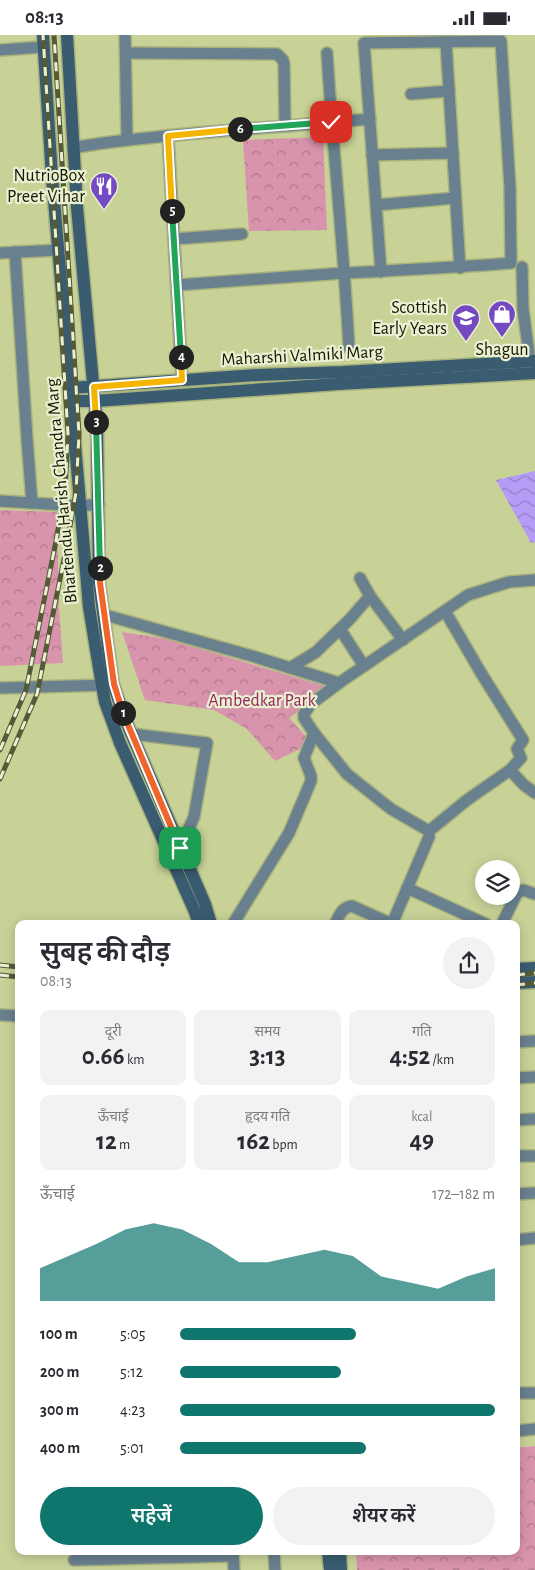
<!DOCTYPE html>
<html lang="hi">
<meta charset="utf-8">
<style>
body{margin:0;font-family:"Alegreya Sans","Noto Sans Devanagari",sans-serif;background:#f2f2f3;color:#2b2b33;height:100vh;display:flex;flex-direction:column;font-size:19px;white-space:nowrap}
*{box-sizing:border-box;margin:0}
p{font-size:16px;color:#7c7c81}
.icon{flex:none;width:28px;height:28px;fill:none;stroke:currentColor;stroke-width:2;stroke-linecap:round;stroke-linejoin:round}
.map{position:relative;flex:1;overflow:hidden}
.side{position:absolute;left:15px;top:885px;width:505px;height:635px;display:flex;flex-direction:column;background:#fff;border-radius:10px;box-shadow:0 2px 12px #0003}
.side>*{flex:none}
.fabs{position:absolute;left:475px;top:825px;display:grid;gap:10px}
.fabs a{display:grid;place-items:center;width:45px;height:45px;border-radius:50%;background:#fff;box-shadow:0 2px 12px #0003;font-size:25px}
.pin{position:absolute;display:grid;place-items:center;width:42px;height:42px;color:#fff;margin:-21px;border-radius:10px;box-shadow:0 2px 8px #0006}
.km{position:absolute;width:25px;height:25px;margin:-12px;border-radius:50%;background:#222;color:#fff;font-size:14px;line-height:25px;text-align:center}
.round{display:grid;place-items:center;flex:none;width:52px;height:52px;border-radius:26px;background:#f2f2f3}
.head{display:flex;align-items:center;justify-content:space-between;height:85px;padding:0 25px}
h1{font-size:28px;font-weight:600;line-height:38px}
.figures{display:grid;grid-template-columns:repeat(3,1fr);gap:8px;height:85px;padding:5px 25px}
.figures div{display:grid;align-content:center;border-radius:10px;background:#f2f2f3;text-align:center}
.figures b{font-size:25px;font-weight:600}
.figures small{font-size:14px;font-weight:400}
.figures p{font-size:14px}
.chart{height:140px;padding:10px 25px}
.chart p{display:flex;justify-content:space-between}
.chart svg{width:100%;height:90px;margin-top:5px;fill:#0f766e;opacity:.7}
.action{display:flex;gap:10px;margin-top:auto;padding:10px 25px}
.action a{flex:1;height:58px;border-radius:30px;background:#0f766e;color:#fff;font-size:20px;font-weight:600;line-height:58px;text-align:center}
.action a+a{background:#f2f2f3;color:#2b2b33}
ul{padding:0 25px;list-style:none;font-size:16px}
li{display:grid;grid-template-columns:80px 60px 1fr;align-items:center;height:38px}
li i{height:12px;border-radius:6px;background:#0f766e}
.status{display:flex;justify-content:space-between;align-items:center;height:35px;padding:0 25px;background:#fff;direction:ltr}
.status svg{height:14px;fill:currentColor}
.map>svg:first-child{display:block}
.park{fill:url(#park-crowns)}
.water{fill:url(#water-waves)}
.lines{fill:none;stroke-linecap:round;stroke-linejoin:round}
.street-casing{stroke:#a8b17c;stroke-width:14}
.secondary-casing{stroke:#a8b17c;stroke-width:15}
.street{stroke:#69808f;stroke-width:11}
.secondary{stroke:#395c71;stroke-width:12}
.rail-casing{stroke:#545936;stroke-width:5}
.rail{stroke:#eaf0d2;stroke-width:3;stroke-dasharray:9;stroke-linecap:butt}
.split-1-casing{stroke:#fff;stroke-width:10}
.split-2-casing{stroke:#fff;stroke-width:10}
.split-3-casing{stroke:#fff;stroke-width:10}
.split-4-casing{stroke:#fff;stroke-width:10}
.split-5-casing{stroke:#fff;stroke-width:10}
.split-6-casing{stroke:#fff;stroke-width:10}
.split-7-casing{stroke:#fff;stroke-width:10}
.split-1{stroke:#f0652b;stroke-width:6}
.split-2{stroke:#f0652b;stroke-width:6}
.split-3{stroke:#22a559;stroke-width:6}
.split-4{stroke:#f5b400;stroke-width:6}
.split-5{stroke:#22a559;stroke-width:6}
.split-6{stroke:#f5b400;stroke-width:6}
.split-7{stroke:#22a559;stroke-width:6}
.labels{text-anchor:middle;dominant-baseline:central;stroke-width:4.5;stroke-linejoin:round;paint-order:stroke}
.poi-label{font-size:18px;fill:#161903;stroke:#eaf0d2;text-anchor:end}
.street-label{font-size:18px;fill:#161903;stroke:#eaf0d2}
.park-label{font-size:18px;fill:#96235b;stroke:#eaf0d2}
</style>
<div class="status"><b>08:13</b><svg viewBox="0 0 49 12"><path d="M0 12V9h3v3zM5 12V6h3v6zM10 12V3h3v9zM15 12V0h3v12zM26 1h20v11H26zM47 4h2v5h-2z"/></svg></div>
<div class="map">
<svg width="535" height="1535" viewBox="0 0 535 1535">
<defs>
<pattern id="park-crowns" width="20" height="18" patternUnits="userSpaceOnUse" patternTransform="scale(1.25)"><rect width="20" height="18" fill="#d994ad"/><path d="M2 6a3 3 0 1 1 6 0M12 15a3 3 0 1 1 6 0" fill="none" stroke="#af788b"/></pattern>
<pattern id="water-waves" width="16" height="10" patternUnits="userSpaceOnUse" patternTransform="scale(1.25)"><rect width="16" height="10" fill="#b59df6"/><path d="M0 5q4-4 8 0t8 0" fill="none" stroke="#927fc5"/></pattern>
</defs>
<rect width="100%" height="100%" fill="#c8d297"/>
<g class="park">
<polygon points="323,102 327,195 249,196 243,105"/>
<polygon points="0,475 57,477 59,573 63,628 0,631"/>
<polygon points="122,597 167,604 328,652 328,656 289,683 312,708 275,726 247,694 214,675 145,665"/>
<polygon points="535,1411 535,1535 357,1535 356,1516 516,1516 516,1413"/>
</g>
<polygon class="water" points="535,436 535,507 531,508 496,445"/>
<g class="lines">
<g class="street-casing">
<g id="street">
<polyline points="125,0 127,105"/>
<polyline points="446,7 460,233"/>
<polyline points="0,15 43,12"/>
<polyline points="126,18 277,19 283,25 284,29 285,90"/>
<path d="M327 18C333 117 344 215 349 313"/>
<polyline points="411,59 449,56"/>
<polyline points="168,101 182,345"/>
<path d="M73 113C107 106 141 104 176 100 240 94 305 90 370 84"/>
<polyline points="372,120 453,118"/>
<polyline points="376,170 455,163"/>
<polyline points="174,204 242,199"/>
<polyline points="15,217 27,404 32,468"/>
<polyline points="0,218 59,215"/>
<polyline points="522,232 523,274 530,326"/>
<path d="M177 250C233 246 288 242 344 238 400 235 455 233 511 228L510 153 501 6 364 8 381 237"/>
<polyline points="0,466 80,471 99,469"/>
<polyline points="360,543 370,561"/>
<polyline points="105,580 252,621 339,648"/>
<polyline points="340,594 364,631"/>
<polyline points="290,633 316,617 349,585 370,561 403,605"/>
<polyline points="0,653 109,650"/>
<polyline points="132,699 207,708 194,782 180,813"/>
<polyline points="510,735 524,750 535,758"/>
<polyline points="429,796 467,765 510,735 521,723 517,714 523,705 481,638 445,576"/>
<polyline points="407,853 486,889"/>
<polyline points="233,889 289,798 311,746 311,741 304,723 314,698"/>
<path d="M335 889C339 881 342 872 352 871L392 889"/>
<polyline points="392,889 429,802 429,796 391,774 347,739 314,698 304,683 304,679 311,669 339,648 468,560 509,547 535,545"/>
<polyline points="502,889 517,858 523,855 535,859"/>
<polyline points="0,980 19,981"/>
<polyline points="516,1007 535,1006"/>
<polyline points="516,1043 535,1042"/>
<polyline points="516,1085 535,1084"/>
<polyline points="516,1121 535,1121"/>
<polyline points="516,1159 535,1158"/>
<polyline points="516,1205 535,1203"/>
<polyline points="516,1357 520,1358 535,1358"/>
<polyline points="516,1396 535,1394"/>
<polyline points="233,1516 234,1535"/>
<polyline points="274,1516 275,1535"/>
<polyline points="74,1525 233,1521"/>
</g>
</g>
<g class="secondary-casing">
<g id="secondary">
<polyline points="43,0 52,142 89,572 102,651 105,667 120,708 195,877 199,889"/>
<polyline points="67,0 77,172 97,392 99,548 113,649 125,684 205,869 211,889"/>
<polyline points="70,353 257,340 343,337 535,326"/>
<polyline points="72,366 95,366 338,349 535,338"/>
<polyline points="516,934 535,933"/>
<polyline points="516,948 535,947"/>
<polyline points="328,1516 330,1535"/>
<polyline points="340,1516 341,1535"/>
</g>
</g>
<use href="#street" class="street"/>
<use href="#secondary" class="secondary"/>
<g class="rail-casing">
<g id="rail">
<polyline points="0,715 26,655 55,511 65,456 68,399 43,0"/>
<polyline points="0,744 37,659 66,514 76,457 79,399 54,0"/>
<polyline points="0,930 19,932"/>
<polyline points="0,940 19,942"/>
<polyline points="516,940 535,938"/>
<polyline points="516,950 535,948"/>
</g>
</g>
<use href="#rail" class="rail"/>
</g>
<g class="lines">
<g class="split-1-casing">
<polyline id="split-1" points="123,678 180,813"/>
</g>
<g class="split-2-casing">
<polyline id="split-2" points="100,533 100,548 114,649 123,678"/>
</g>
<g class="split-3-casing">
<polyline id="split-3" points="96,387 100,533"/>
</g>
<g class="split-4-casing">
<polyline id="split-4" points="96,387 94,352 182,345 181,322"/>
</g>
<g class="split-5-casing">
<polyline id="split-5" points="172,176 181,322"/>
</g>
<g class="split-6-casing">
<polyline id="split-6" points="172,176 168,101 240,94"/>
</g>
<g class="split-7-casing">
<polyline id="split-7" points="240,94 331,87"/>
</g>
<use href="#split-1" class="split-1"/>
<use href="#split-2" class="split-2"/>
<use href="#split-3" class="split-3"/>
<use href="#split-4" class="split-4"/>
<use href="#split-5" class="split-5"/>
<use href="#split-6" class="split-6"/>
<use href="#split-7" class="split-7"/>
</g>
<defs>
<g id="restaurant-pin" transform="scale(1.4375)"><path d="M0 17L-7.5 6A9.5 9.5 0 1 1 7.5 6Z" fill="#7449c1" stroke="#eaf0d2"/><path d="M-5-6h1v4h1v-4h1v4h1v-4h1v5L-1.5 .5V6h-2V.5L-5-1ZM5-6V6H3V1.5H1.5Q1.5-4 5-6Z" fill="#fff"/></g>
<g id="shop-pin" transform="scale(1.4375)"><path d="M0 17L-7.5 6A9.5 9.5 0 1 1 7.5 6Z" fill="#7449c1" stroke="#eaf0d2"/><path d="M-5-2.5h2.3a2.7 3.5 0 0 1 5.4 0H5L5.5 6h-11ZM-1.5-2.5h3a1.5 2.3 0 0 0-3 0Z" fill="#fff"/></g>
<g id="school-pin" transform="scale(1.4375)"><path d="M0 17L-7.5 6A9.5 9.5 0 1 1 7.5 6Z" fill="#7449c1" stroke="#eaf0d2"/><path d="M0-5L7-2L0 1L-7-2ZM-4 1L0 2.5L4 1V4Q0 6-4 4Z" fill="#fff"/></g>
</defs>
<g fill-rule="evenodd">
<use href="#restaurant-pin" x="104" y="151"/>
<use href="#shop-pin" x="502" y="279"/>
<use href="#school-pin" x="466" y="283"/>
</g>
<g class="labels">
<g class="poi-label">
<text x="85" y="141">NutrioBox<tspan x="85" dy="21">Preet Vihar</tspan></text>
<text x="447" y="273">Scottish<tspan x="447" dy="21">Early Years</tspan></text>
<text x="502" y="315" text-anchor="middle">Shagun</text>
</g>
<g class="street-label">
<text transform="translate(302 321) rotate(-3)">Maharshi Valmiki Marg</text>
<text transform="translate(62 456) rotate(-95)">Bhartendu Harish Chandra Marg</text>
</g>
<g class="park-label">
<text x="262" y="666">Ambedkar Park</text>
</g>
</g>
</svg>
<div class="fabs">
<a><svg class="icon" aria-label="layers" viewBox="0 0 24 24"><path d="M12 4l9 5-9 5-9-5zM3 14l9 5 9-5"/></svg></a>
</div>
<div class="pin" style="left:180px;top:813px;background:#1e9e55"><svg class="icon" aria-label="arrive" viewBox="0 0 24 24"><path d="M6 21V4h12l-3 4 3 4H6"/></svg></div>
<div class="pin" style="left:331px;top:87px;background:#d93025"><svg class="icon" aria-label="check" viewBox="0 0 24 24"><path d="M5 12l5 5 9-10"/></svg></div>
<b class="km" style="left:123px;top:678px">1</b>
<b class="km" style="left:100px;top:533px">2</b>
<b class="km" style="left:96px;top:387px">3</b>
<b class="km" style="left:181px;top:322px">4</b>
<b class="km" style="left:172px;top:176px">5</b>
<b class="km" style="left:240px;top:94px">6</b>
<section class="side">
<div class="head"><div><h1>सुबह की दौड़</h1><p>08:13</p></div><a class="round"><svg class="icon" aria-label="share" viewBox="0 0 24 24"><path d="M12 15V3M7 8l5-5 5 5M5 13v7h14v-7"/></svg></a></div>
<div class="figures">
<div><p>दूरी</p><b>0.66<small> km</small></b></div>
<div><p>समय</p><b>3:13</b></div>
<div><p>गति</p><b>4:52<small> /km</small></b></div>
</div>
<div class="figures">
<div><p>ऊँचाई</p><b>12<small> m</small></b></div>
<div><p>हृदय गति</p><b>162<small> bpm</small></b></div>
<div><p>kcal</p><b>49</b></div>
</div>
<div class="chart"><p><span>ऊँचाई</span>172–182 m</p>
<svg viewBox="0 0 160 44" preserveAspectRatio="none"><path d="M0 44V28L10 22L20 16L30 9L40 6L50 9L60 16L70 25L80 25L90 22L100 19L110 22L120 32L130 35L140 38L150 32L160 28V44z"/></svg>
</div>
<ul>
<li><b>100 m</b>5:05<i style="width:56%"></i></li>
<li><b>200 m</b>5:12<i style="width:51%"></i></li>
<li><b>300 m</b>4:23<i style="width:100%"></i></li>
<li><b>400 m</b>5:01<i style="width:59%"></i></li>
</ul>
<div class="action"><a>सहेजें</a><a>शेयर करें</a></div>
</section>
</div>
